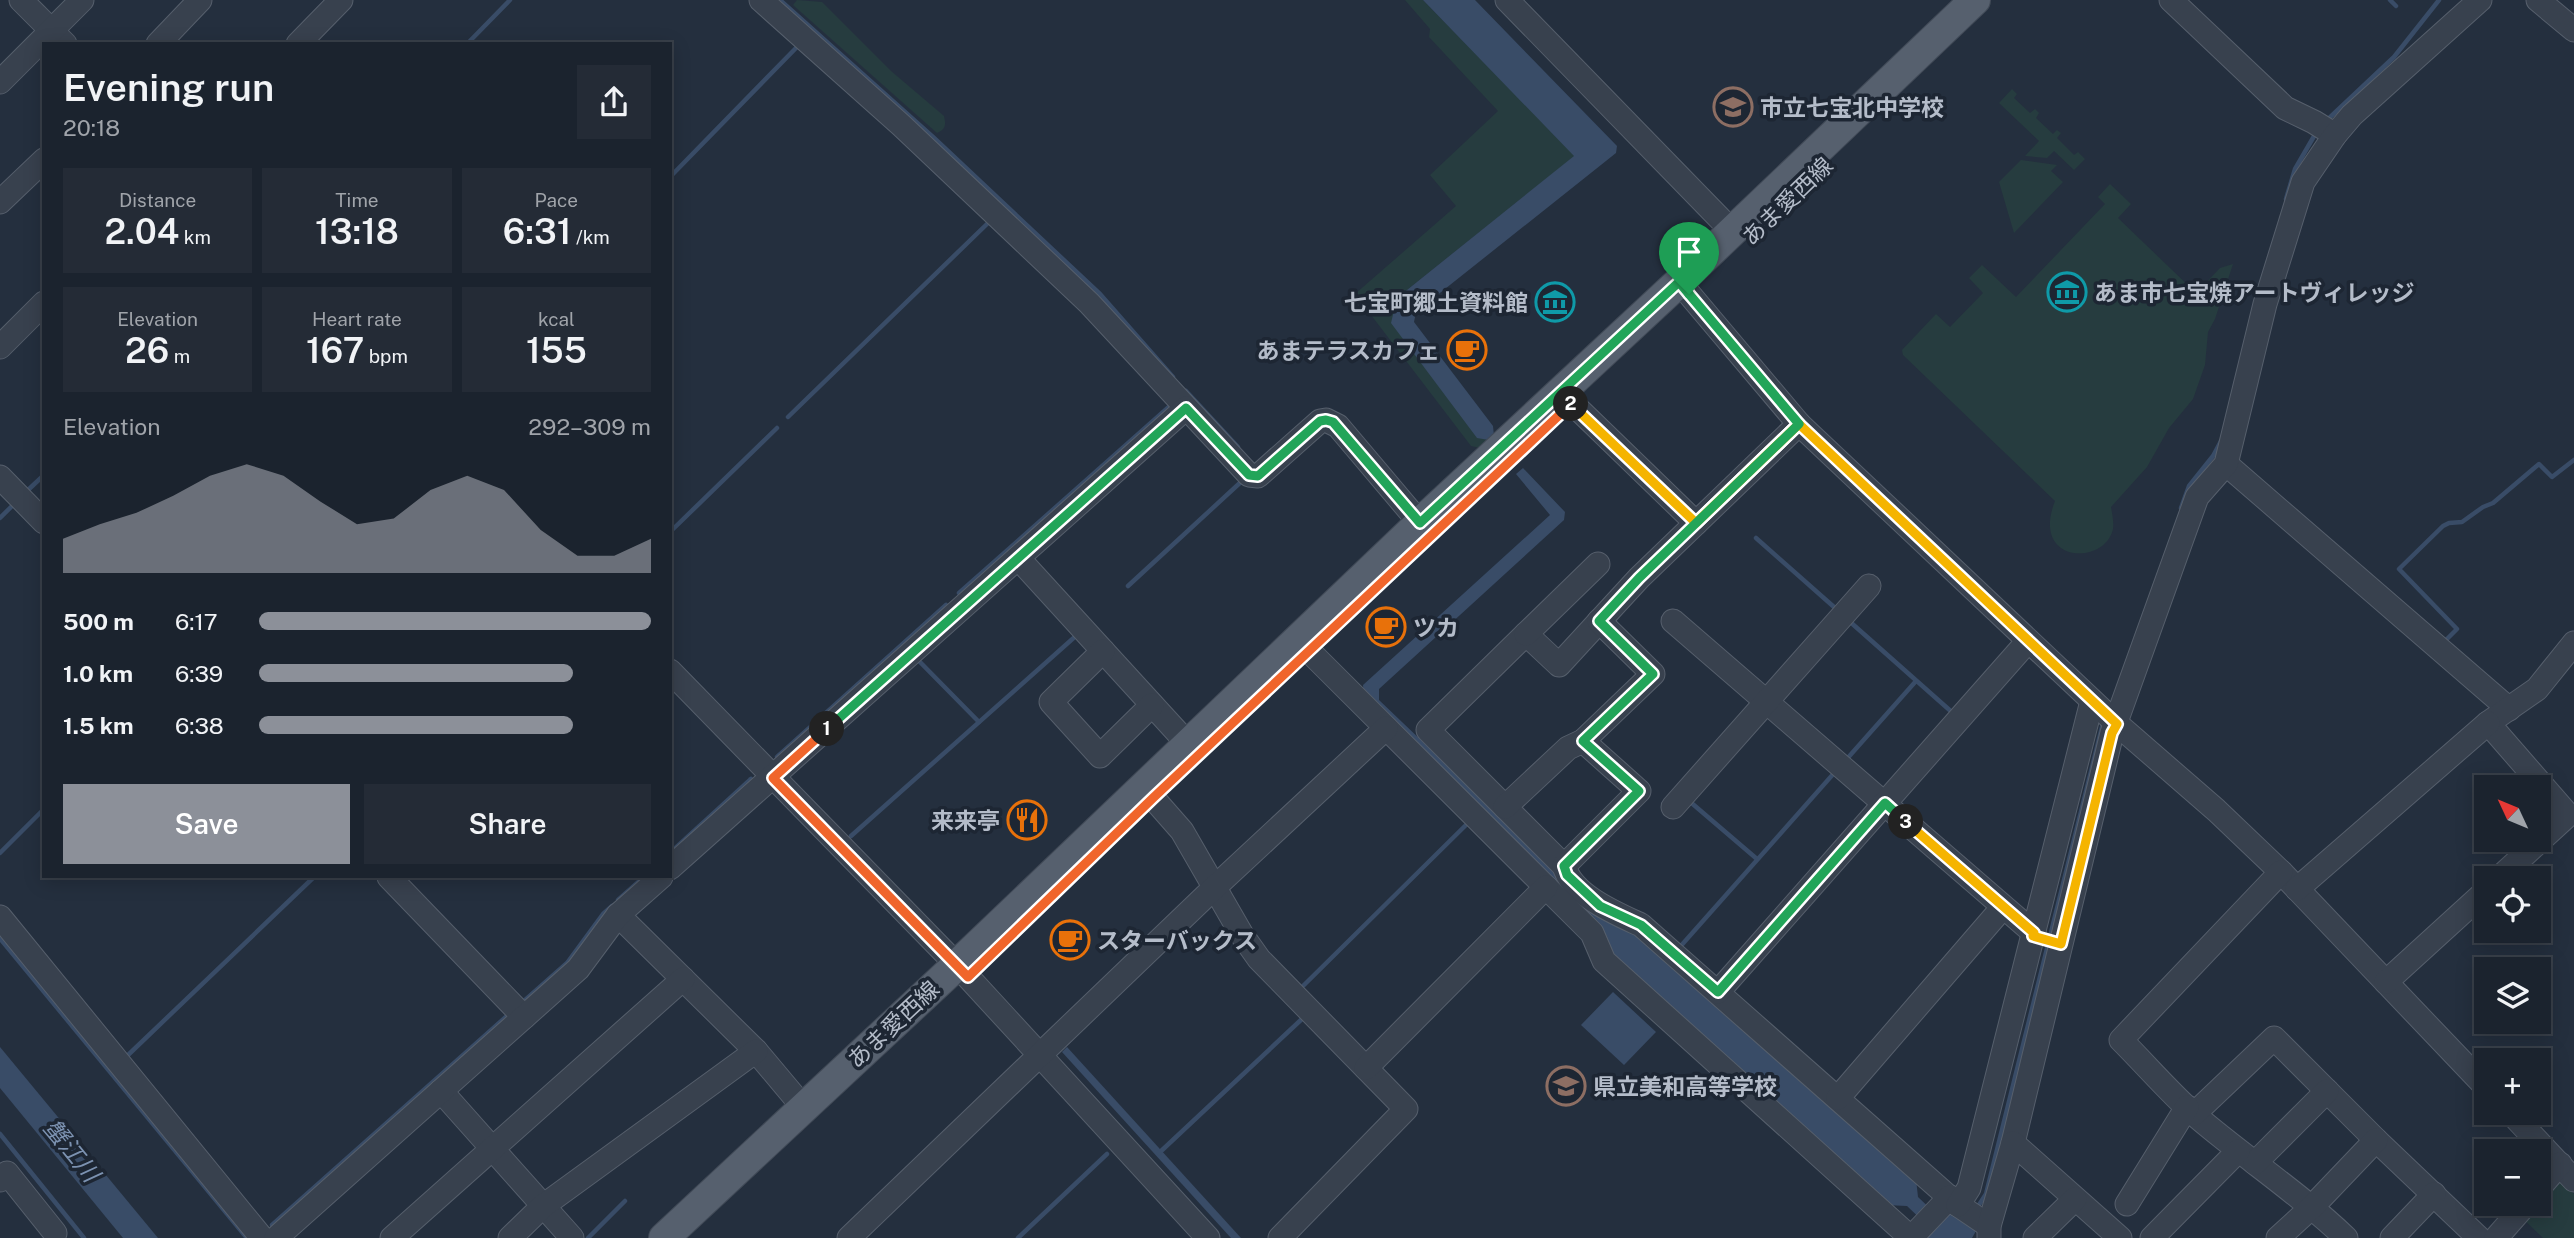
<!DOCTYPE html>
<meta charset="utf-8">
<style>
body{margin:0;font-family:"Public Sans","Noto Sans JP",sans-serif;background:#242b36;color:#f1f3f6;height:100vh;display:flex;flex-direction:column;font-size:26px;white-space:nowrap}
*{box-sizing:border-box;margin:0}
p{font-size:23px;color:#a0a4aa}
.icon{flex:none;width:38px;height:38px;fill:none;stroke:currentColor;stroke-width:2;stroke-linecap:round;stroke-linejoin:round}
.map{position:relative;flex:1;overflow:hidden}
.sheet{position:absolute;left:42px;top:42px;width:630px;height:836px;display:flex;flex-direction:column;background:#1b232e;border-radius:0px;box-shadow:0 4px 18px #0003,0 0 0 2px #39404a}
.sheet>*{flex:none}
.needle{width:46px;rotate:314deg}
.buttons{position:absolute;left:2474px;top:775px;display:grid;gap:14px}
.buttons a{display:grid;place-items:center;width:77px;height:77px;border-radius:0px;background:#1b232e;box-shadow:0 4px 18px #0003,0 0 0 2px #39404a;font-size:35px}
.pin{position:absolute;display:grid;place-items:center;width:60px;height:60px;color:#fff;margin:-72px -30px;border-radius:50% 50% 50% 0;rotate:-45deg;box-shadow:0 0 7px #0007}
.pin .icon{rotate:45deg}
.km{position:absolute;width:35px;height:35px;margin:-18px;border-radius:50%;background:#222;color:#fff;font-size:19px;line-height:35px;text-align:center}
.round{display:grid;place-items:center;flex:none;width:74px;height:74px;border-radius:0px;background:#242b36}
.headline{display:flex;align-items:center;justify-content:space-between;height:119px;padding:0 21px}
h1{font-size:38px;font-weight:600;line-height:52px}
.metrics{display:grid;grid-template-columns:repeat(3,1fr);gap:10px;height:119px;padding:7px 21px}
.metrics div{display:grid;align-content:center;border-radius:0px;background:#242b36;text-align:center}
.metrics b{font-size:35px;font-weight:600}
.metrics small{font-size:19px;font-weight:400}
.metrics p{font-size:19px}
.chart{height:196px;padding:14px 21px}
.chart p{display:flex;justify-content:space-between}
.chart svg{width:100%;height:126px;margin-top:7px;fill:#8c9099;opacity:.7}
.button{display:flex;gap:14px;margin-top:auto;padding:14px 21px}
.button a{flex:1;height:80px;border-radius:0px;background:#8c9099;color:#fff;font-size:28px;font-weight:600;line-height:80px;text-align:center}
.button a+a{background:#242b36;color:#f1f3f6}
ul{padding:0 21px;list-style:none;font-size:23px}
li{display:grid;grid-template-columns:112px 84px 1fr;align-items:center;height:52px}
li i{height:18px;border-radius:9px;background:#8c9099}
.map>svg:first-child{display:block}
.green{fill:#263c3f}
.water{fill:#394c67}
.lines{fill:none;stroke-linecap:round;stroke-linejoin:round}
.stream{stroke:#394c67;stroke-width:4.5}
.minor-casing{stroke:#565f6c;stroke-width:25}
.major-casing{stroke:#414a57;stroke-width:32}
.minor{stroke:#38414e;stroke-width:23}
.major{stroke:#56606e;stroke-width:30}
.split-1-casing{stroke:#fff;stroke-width:14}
.split-2-casing{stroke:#fff;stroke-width:14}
.split-3-casing{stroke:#fff;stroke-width:14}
.split-4-casing{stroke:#fff;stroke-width:14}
.split-1{stroke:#22a559;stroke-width:9}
.split-2{stroke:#f0652b;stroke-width:9}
.split-3{stroke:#f5b400;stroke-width:9}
.split-4{stroke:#22a559;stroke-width:9}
.labels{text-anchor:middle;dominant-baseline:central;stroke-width:7;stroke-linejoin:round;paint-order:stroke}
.poi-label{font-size:23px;font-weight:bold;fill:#b4bcc9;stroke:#1d2633;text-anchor:start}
.street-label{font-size:23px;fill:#b4bcc9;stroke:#1d2633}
.water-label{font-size:24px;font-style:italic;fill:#7c92b1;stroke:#1d2633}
</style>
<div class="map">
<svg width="2574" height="1238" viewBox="0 0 2574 1238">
<rect width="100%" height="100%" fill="#242f3e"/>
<g class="green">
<path d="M797 0 822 2 891 71 944 116C946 125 946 129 937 133L793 5Z"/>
<polygon points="1405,0 1423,0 1575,156 1397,298 1489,440 1480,448 1471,446 1355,294 1456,206 1430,175 1498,111 1429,37 1430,29"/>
<polygon points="2012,89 2017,94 2014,98 2030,113 2035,109 2039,113 2036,118 2053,134 2057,130 2061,133 2057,138 2074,155 2078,152 2085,159 2074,170 2054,151 2047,158 2025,156 2039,141 1999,103"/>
<polygon points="2021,160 2057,165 2051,171 2063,182 2014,233 1999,182"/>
<path d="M2110 184 2131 204 2118 218 2196 293 2220 268 2233 264 2215 319 2208 332 2205 365 2193 399 2169 428 2147 467 2111 507C2112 514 2114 521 2113 529 2105 566 2030 564 2055 501L1903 355 1902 350 1936 314 1950 327 1983 293 1969 278 1982 265 2016 297 2105 204 2098 197Z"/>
<polygon points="2557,1175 2574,1194 2574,1238 2543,1238 2522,1218 2533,1204 2539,1204 2539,1197"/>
</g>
<g class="water">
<polygon points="1423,0 1475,0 1617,146 1616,153 1416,312 1414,322 1493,426 1494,436 1489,440 1477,438 1391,323 1397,298 1574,156"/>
<polygon points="1523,468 1565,512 1564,520 1379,689 1379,700 1610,921 1642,937 1916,1179 1918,1197 1938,1216 1948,1205 1976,1231 1972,1238 1923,1238 1928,1226 1907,1206 1886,1205 1611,959 1364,698 1363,685 1550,515 1516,474"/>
<polygon points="0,928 255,1238 244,1238 0,942"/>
<polygon points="1613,992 1656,1032 1624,1065 1581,1025"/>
<polygon points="0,1047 158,1238 123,1238 0,1088"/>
<polygon points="1067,1047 1241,1238 1231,1238 1062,1052"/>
</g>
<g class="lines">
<g class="stream">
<polyline points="780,0 933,137 1100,294 1173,377"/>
<polyline points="2390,0 2396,6"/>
<polyline points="467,44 510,0"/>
<polyline points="2325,122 2394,57 2439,0"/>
<polyline points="670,177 796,48"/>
<polyline points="2286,199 2295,169 2317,131"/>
<polyline points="1186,391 1238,447"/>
<polyline points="788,417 987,224"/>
<polyline points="28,490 44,475"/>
<polyline points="2181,508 2189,486 2213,456 2221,441"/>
<polyline points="0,518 15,503"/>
<polyline points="670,532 777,428"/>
<polyline points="1756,538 1834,607"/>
<polyline points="1128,586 1242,481"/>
<polyline points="959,593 1171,405"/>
<polyline points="1848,620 1954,714"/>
<polyline points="2446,640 2457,629 2399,569 2443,526 2449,523 2462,522 2483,507 2493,503 2539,464 2552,477 2574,460"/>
<polyline points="919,661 979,722"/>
<polyline points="777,757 946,605"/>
<polyline points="1845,761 1916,681"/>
<polyline points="1688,800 1757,859"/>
<polyline points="851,836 1078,634"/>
<polyline points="0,853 44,809"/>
<polyline points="670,853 751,779"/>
<polyline points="618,900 644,877"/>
<polyline points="1679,948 1835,772"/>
<polyline points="1303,986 1469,822"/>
<polyline points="524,1001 567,963 603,914 612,906"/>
<polyline points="127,1056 314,877"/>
<polyline points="0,1134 84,1238"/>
<polyline points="1159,1153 1303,1018"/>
<polyline points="1977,1208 1986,1194 2103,723"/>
<polyline points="272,1225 508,1015"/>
<polyline points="588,1238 625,1201"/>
<polyline points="1018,1238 1107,1154"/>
</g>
<g class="minor-casing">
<g id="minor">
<polyline points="21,0 65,44"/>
<polyline points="761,0 901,125 1089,303 1249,475 1258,476 1320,421 1326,420 1338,426 1420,523"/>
<polyline points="1507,0 1731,230"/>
<polyline points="2171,0 2285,108 2314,122 2335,135"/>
<polyline points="2538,0 2574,30"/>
<polyline points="158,44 200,0"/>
<polyline points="298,44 341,0"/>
<polyline points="0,82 82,0"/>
<polyline points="0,202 44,160"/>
<polyline points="1679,282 1799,424 2117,724 2216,810 2281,872 2487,1088"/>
<polyline points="0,347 44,303"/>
<polyline points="1572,403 1696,523"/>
<path d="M1799 424 1639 578 1559 665 1526 634 1428 730 1564 866C1572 895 1615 913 1641 925L1958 1205 1989 1226"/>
<polyline points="2226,464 2509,709"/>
<polyline points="0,477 44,522"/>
<polyline points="1018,558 1189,745"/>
<polyline points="1673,621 2034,933"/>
<polyline points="1526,634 1598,564"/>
<polyline points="1103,651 1051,702 1100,756 1152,705"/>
<polyline points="1309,651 1592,933 1604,961 1911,1238 1950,1197"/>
<polyline points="670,671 957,965 1208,1238"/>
<polyline points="1153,798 1182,831 1242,935 1259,959 1406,1109 1280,1238"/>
<polyline points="1505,807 1568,748 1583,741 1653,674 1599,621"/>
<polyline points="1673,807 1869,586"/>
<polyline points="1564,866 1639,791 1583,741"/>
<polyline points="670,868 1186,408"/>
<path d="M2281 872 2121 1040C2146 1065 2170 1093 2196 1116 2245 1158 2299 1193 2346 1238"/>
<polyline points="389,877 524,1017"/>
<polyline points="2499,878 2568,815 2488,723 2537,689 2574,643"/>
<polyline points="2297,889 2488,723"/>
<polyline points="618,915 756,1051 803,1107"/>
<polyline points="0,917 262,1238"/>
<polyline points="2386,982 2487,890"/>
<polyline points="1718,992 2028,641"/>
<polyline points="1366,1068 1546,887"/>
<polyline points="441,1091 572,1238"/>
<polyline points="1838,1098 2003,907"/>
<polyline points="2511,1113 2574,1180"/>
<polyline points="2194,1114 2274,1038 2376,1140 2479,1238"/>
<polyline points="2013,1143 2112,733 2197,497 2226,464 2265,304 2303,182 2335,135 2352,115 2480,0"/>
<polyline points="2255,1163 2327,1091"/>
<polyline points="0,1180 7,1173 55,1233"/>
<polyline points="2539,1188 2560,1164"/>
<polyline points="2127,1204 2187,1107"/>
<polyline points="1958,1205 1969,1188 2092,701"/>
<polyline points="276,1238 578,969 618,915 661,877"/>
<polyline points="392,1238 683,979"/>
<polyline points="510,1238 543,1206 756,1051"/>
<polyline points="849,1238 1215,887 1386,728"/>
<polyline points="1989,1238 1989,1226 2013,1143 2120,1238"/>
<polyline points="2035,1238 2075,1199"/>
<polyline points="2152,1238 2238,1151"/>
<polyline points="2278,1238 2313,1206 2376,1140"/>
<polyline points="2392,1238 2434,1194"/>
<polyline points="2496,1238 2526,1204"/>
</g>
</g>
<g class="major-casing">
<polyline id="major" points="664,1238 957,965 1420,523 1679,282 1975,0"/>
</g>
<use href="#minor" class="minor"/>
<use href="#major" class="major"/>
</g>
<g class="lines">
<g class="split-1-casing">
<polyline id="split-1" points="827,729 1186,408 1249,475 1258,476 1320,421 1326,420 1333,422 1420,523 1679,282 1689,294"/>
</g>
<g class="split-2-casing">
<polyline id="split-2" points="827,729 773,778 968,977 1153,798 1571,404"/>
</g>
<g class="split-3-casing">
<polyline id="split-3" points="1571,404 1696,523 1799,424 2117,724 2112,733 2061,944 2033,936 2034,933 1906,822"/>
</g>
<g class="split-4-casing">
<polyline id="split-4" points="1689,294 1799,424 1639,578 1599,621 1653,674 1583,741 1639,791 1564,866 1567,875 1600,906 1641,925 1718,992 1885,803 1906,822"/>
</g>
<use href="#split-1" class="split-1"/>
<use href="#split-2" class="split-2"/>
<use href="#split-3" class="split-3"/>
<use href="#split-4" class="split-4"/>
</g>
<defs>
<g id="school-ring" transform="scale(2.0125)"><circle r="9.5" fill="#1d2633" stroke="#8d6e63" stroke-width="1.5"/><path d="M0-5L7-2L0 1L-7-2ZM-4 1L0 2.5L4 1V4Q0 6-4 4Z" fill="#8d6e63"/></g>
<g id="museum-ring" transform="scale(2.0125)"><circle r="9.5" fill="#1d2633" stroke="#0f9aa8" stroke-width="1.5"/><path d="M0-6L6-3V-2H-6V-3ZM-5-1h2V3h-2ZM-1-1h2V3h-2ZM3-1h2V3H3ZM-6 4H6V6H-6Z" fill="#0f9aa8"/></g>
<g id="cafe-ring" transform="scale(2.0125)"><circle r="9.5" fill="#1d2633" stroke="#e8710a" stroke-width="1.5"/><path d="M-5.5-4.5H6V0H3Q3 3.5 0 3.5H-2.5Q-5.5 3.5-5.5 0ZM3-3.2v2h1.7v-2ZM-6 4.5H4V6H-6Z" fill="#e8710a"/></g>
<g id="restaurant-ring" transform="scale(2.0125)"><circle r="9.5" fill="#1d2633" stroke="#e8710a" stroke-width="1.5"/><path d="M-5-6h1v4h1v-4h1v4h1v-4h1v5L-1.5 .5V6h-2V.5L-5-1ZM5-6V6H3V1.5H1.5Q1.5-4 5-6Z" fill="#e8710a"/></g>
</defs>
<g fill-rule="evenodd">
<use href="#school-ring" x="1733" y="107"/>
<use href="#museum-ring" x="2067" y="292"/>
<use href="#museum-ring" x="1555" y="302"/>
<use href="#cafe-ring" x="1467" y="350"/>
<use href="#cafe-ring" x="1386" y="627"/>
<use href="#restaurant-ring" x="1027" y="820"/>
<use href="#cafe-ring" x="1070" y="940"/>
<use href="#school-ring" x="1566" y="1086"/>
</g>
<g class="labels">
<g class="poi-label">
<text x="1760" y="107">市立七宝北中学校</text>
<text x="2094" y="292">あま市七宝焼アートヴィレッジ</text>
<text x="1528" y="302" text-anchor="end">七宝町郷土資料館</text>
<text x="1440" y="350" text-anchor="end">あまテラスカフェ</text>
<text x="1413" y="627">ツカ</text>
<text x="1000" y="820" text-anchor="end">来来亭</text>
<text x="1097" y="940">スターバックス</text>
<text x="1593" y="1086">県立美和高等学校</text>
</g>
<g class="street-label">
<text transform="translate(1787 201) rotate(-44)">あま愛西線</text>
<text transform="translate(893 1024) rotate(-43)">あま愛西線</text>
</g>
<g class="water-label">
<text transform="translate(72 1150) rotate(51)">蟹江川</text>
</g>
</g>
</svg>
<div class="buttons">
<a><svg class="needle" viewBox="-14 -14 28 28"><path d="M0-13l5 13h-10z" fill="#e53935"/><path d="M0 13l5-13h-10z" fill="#a0a4aa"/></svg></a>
<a><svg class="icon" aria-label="locate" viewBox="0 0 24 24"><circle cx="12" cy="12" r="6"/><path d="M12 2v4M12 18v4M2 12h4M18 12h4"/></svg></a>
<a><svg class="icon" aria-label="layers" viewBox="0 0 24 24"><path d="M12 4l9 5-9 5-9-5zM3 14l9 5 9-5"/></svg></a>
<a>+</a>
<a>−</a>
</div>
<div class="pin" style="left:1689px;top:294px;background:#1e9e55"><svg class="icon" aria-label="arrive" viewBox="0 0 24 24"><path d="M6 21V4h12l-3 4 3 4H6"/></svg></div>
<b class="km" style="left:827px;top:729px">1</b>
<b class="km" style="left:1571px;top:404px">2</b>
<b class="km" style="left:1906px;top:822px">3</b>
<section class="sheet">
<div class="headline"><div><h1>Evening run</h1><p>20:18</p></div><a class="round"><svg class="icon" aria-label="share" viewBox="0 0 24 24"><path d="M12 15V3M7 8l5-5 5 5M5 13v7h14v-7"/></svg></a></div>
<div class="metrics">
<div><p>Distance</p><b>2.04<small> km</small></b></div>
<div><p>Time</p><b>13:18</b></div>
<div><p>Pace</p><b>6:31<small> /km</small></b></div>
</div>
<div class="metrics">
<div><p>Elevation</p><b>26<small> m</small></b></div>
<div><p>Heart rate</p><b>167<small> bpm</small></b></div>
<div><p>kcal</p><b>155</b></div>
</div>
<div class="chart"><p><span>Elevation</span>292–309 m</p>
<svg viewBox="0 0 160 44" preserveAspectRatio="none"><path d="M0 44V32L10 27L20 23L30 17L40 10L50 6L60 10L70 19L80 27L90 25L100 15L110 10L120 15L130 29L140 38L150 38L160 32V44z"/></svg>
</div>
<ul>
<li><b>500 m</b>6:17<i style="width:100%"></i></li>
<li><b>1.0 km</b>6:39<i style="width:80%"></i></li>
<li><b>1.5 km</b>6:38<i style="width:80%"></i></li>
</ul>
<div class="button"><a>Save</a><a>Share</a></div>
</section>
</div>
